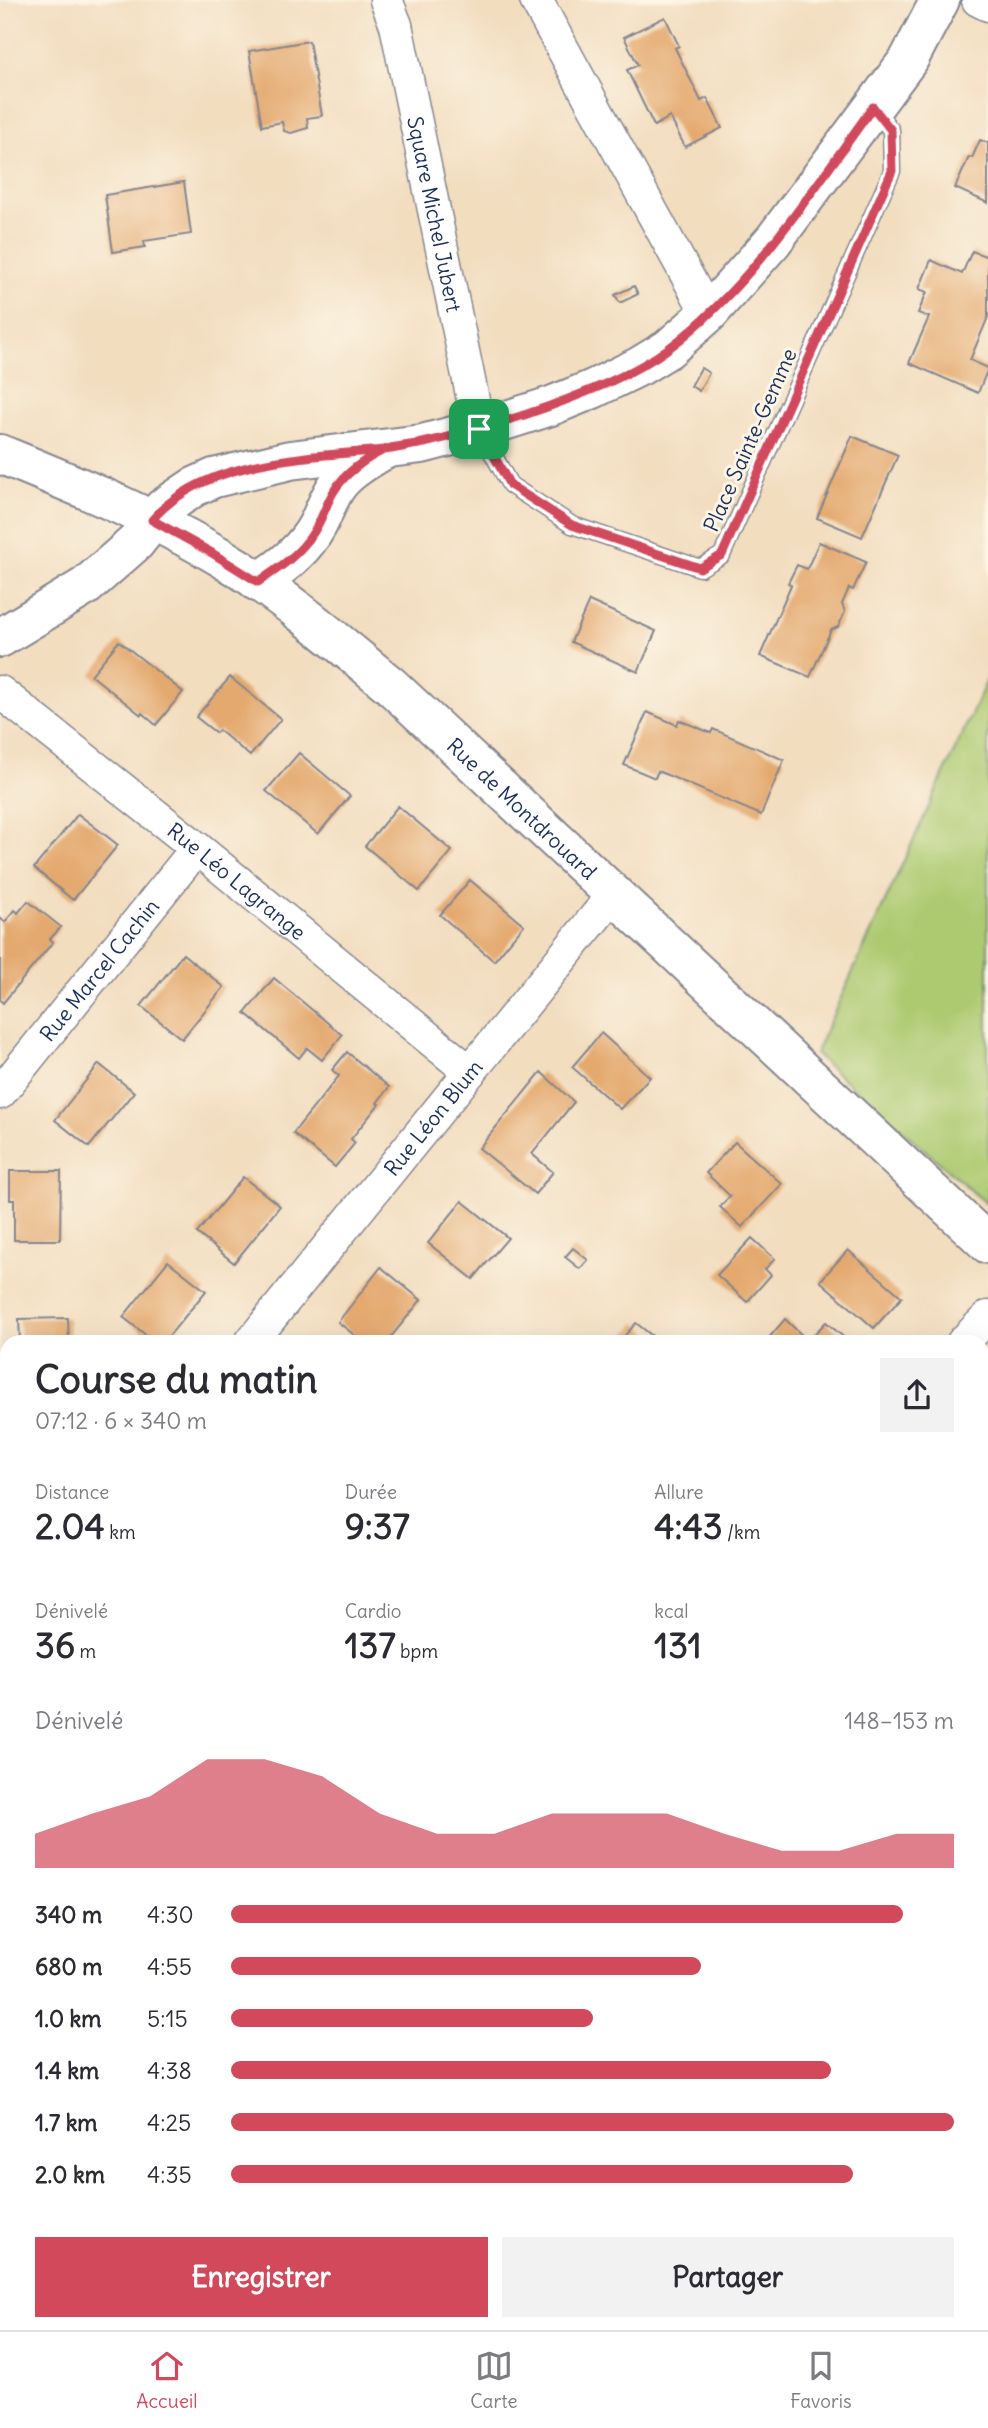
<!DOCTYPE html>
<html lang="fr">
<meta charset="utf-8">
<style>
body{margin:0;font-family:Delius,sans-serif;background:#f2f2f3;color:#2b2b33;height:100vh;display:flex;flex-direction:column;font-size:26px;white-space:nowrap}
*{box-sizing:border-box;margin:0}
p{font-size:23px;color:#7c7c81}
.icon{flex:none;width:38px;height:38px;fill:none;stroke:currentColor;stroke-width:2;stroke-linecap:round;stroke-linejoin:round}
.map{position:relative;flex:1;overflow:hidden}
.sheet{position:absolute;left:0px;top:1335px;width:989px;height:996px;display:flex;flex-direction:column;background:#fff;border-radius:21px 21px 0 0;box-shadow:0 7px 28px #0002}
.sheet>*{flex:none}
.pin{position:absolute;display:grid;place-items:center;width:60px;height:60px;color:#fff;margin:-30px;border-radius:14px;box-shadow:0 4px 10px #0006}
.round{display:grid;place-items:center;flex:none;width:74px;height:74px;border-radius:0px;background:#f2f2f3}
.summary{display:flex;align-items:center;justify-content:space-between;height:119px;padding:0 35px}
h1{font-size:38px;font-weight:700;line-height:52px}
.metrics{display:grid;grid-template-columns:repeat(3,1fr);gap:10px;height:119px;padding:7px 35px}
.metrics div{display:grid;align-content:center}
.metrics b{font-size:35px;font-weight:700}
.metrics small{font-size:19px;font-weight:400}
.metrics p{font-size:19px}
.chart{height:196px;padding:14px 35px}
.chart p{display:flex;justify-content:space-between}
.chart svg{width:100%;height:126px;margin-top:7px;fill:#d1495b;opacity:.7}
.primary-button{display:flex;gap:14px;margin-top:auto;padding:14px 35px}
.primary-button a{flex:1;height:80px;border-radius:0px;background:#d1495b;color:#fff;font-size:28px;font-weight:700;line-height:80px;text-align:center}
.primary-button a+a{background:#f2f2f3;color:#2b2b33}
ul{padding:0 35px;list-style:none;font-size:23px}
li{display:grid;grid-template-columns:112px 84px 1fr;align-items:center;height:52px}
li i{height:18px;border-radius:9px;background:#d1495b}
.tab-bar{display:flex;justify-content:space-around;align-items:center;height:98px;border-top:2px solid #e1e1e2;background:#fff;font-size:19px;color:#7c7c81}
.tab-bar a{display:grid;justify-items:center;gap:4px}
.tab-bar .current{color:#d1495b}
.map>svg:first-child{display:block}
.green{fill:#adca71;stroke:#647c68;stroke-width:2}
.building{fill:#e4a96e}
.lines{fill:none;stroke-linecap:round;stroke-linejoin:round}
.service-casing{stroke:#86868e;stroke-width:19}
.minor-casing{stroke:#86868e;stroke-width:35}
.tertiary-casing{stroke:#86868e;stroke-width:42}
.primary-casing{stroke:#86868e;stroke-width:42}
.service{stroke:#fff;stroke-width:16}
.minor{stroke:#fff;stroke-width:32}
.tertiary{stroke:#fff;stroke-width:38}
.primary{stroke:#fff;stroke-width:38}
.route-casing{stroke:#fff;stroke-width:14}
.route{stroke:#d1495b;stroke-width:9}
.labels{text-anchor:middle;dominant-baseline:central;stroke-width:6;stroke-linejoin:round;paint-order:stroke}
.street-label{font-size:21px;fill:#1b2f5e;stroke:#fcf5e5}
</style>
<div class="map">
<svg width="988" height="2330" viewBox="0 0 988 2330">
<rect width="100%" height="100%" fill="#fcf5e5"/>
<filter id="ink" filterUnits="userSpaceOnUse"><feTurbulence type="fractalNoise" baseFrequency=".0143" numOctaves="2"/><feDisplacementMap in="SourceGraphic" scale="14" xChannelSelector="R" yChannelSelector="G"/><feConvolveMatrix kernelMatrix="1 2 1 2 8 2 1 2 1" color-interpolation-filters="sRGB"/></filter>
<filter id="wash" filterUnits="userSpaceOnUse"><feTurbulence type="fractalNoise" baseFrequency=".00686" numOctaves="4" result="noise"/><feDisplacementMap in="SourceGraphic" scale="28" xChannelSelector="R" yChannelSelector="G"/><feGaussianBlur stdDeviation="1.57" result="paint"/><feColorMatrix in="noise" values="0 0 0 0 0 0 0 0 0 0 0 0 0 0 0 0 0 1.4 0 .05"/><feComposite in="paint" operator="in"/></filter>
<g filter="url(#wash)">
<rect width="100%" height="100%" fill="#f2ddbf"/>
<polygon class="green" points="988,678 988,1205 815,1054"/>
<g id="blocks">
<g class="building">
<polygon points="665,17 679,46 675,48 701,101 707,98 722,128 685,147 670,117 654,126 627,70 638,65 624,37"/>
<polygon points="309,41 322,116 307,118 308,128 291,133 284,131 282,122 262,126 249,51"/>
<polygon points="980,140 988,143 988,203 955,188 969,157 972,158"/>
<polygon points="184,182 191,234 144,241 145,247 113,252 105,195"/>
<polygon points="972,251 988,257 988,317 970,360 988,368 978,393 909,363 929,317 918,313 927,292 919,289 931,260 962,274"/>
<polygon points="634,286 638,294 620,303 615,295"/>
<polygon points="701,368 709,373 699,391 691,386"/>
<polygon points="852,436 898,455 862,537 817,518"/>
<polygon points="819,542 866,562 853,590 849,588 842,604 845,612 838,627 831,630 810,677 760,656 791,585 788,583 797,565 807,569"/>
<polygon points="589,601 656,631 638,672 571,642"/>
<polygon points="119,641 183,692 156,725 142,713 141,715 91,675"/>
<polygon points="230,677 281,719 250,756 219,730 216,733 196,717"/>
<polygon points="647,712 677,725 679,720 711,733 713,729 784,760 761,815 658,771 655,778 624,765"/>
<polygon points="299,753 350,796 318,834 266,791"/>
<polygon points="398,806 452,851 419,891 365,846"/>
<polygon points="78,814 118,845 73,900 34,868"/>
<polygon points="470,880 524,925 494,961 440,915"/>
<polygon points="28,901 61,927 50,939 53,942 3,1003 0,1000 0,918 5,922 15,910 18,913"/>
<polygon points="183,954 224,987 182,1039 141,1006"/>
<polygon points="274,978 342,1035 322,1060 307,1048 299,1058 245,1013"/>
<polygon points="601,1033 650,1077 620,1109 572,1067"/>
<polygon points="347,1052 389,1087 377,1103 379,1104 351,1139 355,1143 335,1167 293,1133 339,1076 332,1070"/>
<polygon points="99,1064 134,1092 89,1147 55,1120"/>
<polygon points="541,1072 574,1102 532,1154 553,1172 535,1194 479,1148"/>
<polygon points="735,1142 782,1184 742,1227 720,1207 730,1196 706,1173"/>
<polygon points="10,1171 61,1171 60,1240 14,1240 14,1200 10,1200"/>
<polygon points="243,1177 280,1206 234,1263 197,1233"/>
<polygon points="462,1201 508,1238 473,1279 428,1243"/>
<polygon points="752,1238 775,1259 765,1269 771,1275 747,1302 717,1275"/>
<polygon points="573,1248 588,1260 580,1269 565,1257"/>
<polygon points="848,1250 902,1297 874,1328 820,1281"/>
<polygon points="168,1261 206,1291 164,1342 155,1342 123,1317"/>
<polygon points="381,1267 421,1300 387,1342 363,1342 338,1322"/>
<polygon points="68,1318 69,1342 20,1342 19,1319"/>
<polygon points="785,1319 808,1341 826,1322 849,1342 769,1342 767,1340"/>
<polygon points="636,1323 660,1342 619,1342"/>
<polygon points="982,1482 988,1489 988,1543 982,1549"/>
<polygon points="0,1848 7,1854 7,1877 0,1885"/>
<polygon points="988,2066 988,2118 982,2112 982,2072"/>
<polygon points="988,2288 988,2330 940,2330 947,2324 982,2324 982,2294"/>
<polygon points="510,2324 527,2324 532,2330 504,2330"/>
</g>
</g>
</g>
<g filter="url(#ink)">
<use href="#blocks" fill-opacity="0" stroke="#86868e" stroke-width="2"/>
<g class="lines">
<g class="service-casing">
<polyline id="service" points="479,429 510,485 572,525 700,568 722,555 892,171 891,130 873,107"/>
</g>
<g class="minor-casing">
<g id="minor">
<path id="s1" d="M386 0 396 25 479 429"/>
<polyline points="536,0 708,314"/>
<polyline points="978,0 988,5"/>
<path id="s2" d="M0 692 197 848 470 1072"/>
<path id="s3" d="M0 1093 197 848"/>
<path id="s4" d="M251 1342 614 894"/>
<polyline points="963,1342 988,1317"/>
<polyline points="982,1643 988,1650"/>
<polyline points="0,1652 7,1644"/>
<polyline points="0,1756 7,1762"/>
<polyline points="982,2189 988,2196"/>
<polyline points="590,2324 596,2330"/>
</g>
</g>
<g class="tertiary-casing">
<g id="tertiary">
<path d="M258 582C281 568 304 550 317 526 325 511 329 495 340 482 352 468 369 459 384 450"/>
<polyline points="0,638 86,586 136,542 163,508 194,487 214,478 290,460 422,444 479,429 551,406 593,389 640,366 668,349 708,314 773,241 909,59 940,0"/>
</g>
</g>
<g class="primary-casing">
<g id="primary">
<path id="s5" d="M0 454C81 487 162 520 237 567 291 602 340 644 390 685L988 1244"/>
</g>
</g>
<use href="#service" class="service"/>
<use href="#minor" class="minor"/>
<use href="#tertiary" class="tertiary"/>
<use href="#primary" class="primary"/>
</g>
</g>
<g class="lines" filter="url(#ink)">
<g class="route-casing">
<path id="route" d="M479 429C448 437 416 446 384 450 310 457 203 458 152 520L212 553 258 582C278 569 300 554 313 533 322 520 326 504 334 491 344 474 365 459 382 451 394 445 411 446 424 443 467 433 509 421 550 406 590 391 634 374 669 348 751 287 813 189 873 107L891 130 892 171 722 555 700 568 572 525 510 485 479 429"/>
</g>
<use href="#route" class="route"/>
</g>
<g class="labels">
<g class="street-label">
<text stroke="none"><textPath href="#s1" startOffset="220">Square Michel Jubert</textPath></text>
<text transform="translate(750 440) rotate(-66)">Place Sainte-Gemme</text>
<text stroke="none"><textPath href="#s5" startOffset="637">Rue de Montdrouard</textPath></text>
<text stroke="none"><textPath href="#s2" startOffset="303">Rue Léo Lagrange</textPath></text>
<text stroke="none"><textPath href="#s3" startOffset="158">Rue Marcel Cachin</textPath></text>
<text stroke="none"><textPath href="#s4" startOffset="289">Rue Léon Blum</textPath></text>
</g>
</g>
</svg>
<div class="pin" style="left:479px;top:429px;background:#1e9e55"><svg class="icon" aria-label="arrive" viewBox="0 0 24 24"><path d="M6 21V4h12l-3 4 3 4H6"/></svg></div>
<section class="sheet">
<div class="summary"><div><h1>Course du matin</h1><p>07:12 · 6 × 340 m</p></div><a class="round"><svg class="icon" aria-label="share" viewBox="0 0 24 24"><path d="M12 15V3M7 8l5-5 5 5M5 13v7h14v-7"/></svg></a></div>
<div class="metrics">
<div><p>Distance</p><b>2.04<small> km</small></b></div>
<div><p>Durée</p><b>9:37</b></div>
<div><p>Allure</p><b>4:43<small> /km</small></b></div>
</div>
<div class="metrics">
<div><p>Dénivelé</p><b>36<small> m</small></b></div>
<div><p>Cardio</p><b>137<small> bpm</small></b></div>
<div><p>kcal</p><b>131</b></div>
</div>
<div class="chart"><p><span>Dénivelé</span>148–153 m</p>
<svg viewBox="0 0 160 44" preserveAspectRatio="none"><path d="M0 44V32L10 25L20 19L30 6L40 6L50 12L60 25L70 32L80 32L90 25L100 25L110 25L120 32L130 38L140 38L150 32L160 32V44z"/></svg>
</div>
<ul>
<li><b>340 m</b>4:30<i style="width:93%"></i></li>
<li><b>680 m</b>4:55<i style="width:65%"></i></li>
<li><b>1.0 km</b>5:15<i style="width:50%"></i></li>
<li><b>1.4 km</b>4:38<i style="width:83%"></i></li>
<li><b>1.7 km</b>4:25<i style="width:100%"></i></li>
<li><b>2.0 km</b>4:35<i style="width:86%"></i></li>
</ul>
<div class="primary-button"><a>Enregistrer</a><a>Partager</a></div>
</section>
</div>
<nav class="tab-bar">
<a class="current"><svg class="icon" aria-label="home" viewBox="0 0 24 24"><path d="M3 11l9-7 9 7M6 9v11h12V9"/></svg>Accueil</a>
<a><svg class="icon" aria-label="map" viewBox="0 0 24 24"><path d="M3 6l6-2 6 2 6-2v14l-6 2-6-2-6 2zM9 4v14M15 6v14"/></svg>Carte</a>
<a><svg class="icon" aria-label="saved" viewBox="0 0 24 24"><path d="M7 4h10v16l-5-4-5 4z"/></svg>Favoris</a>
</nav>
